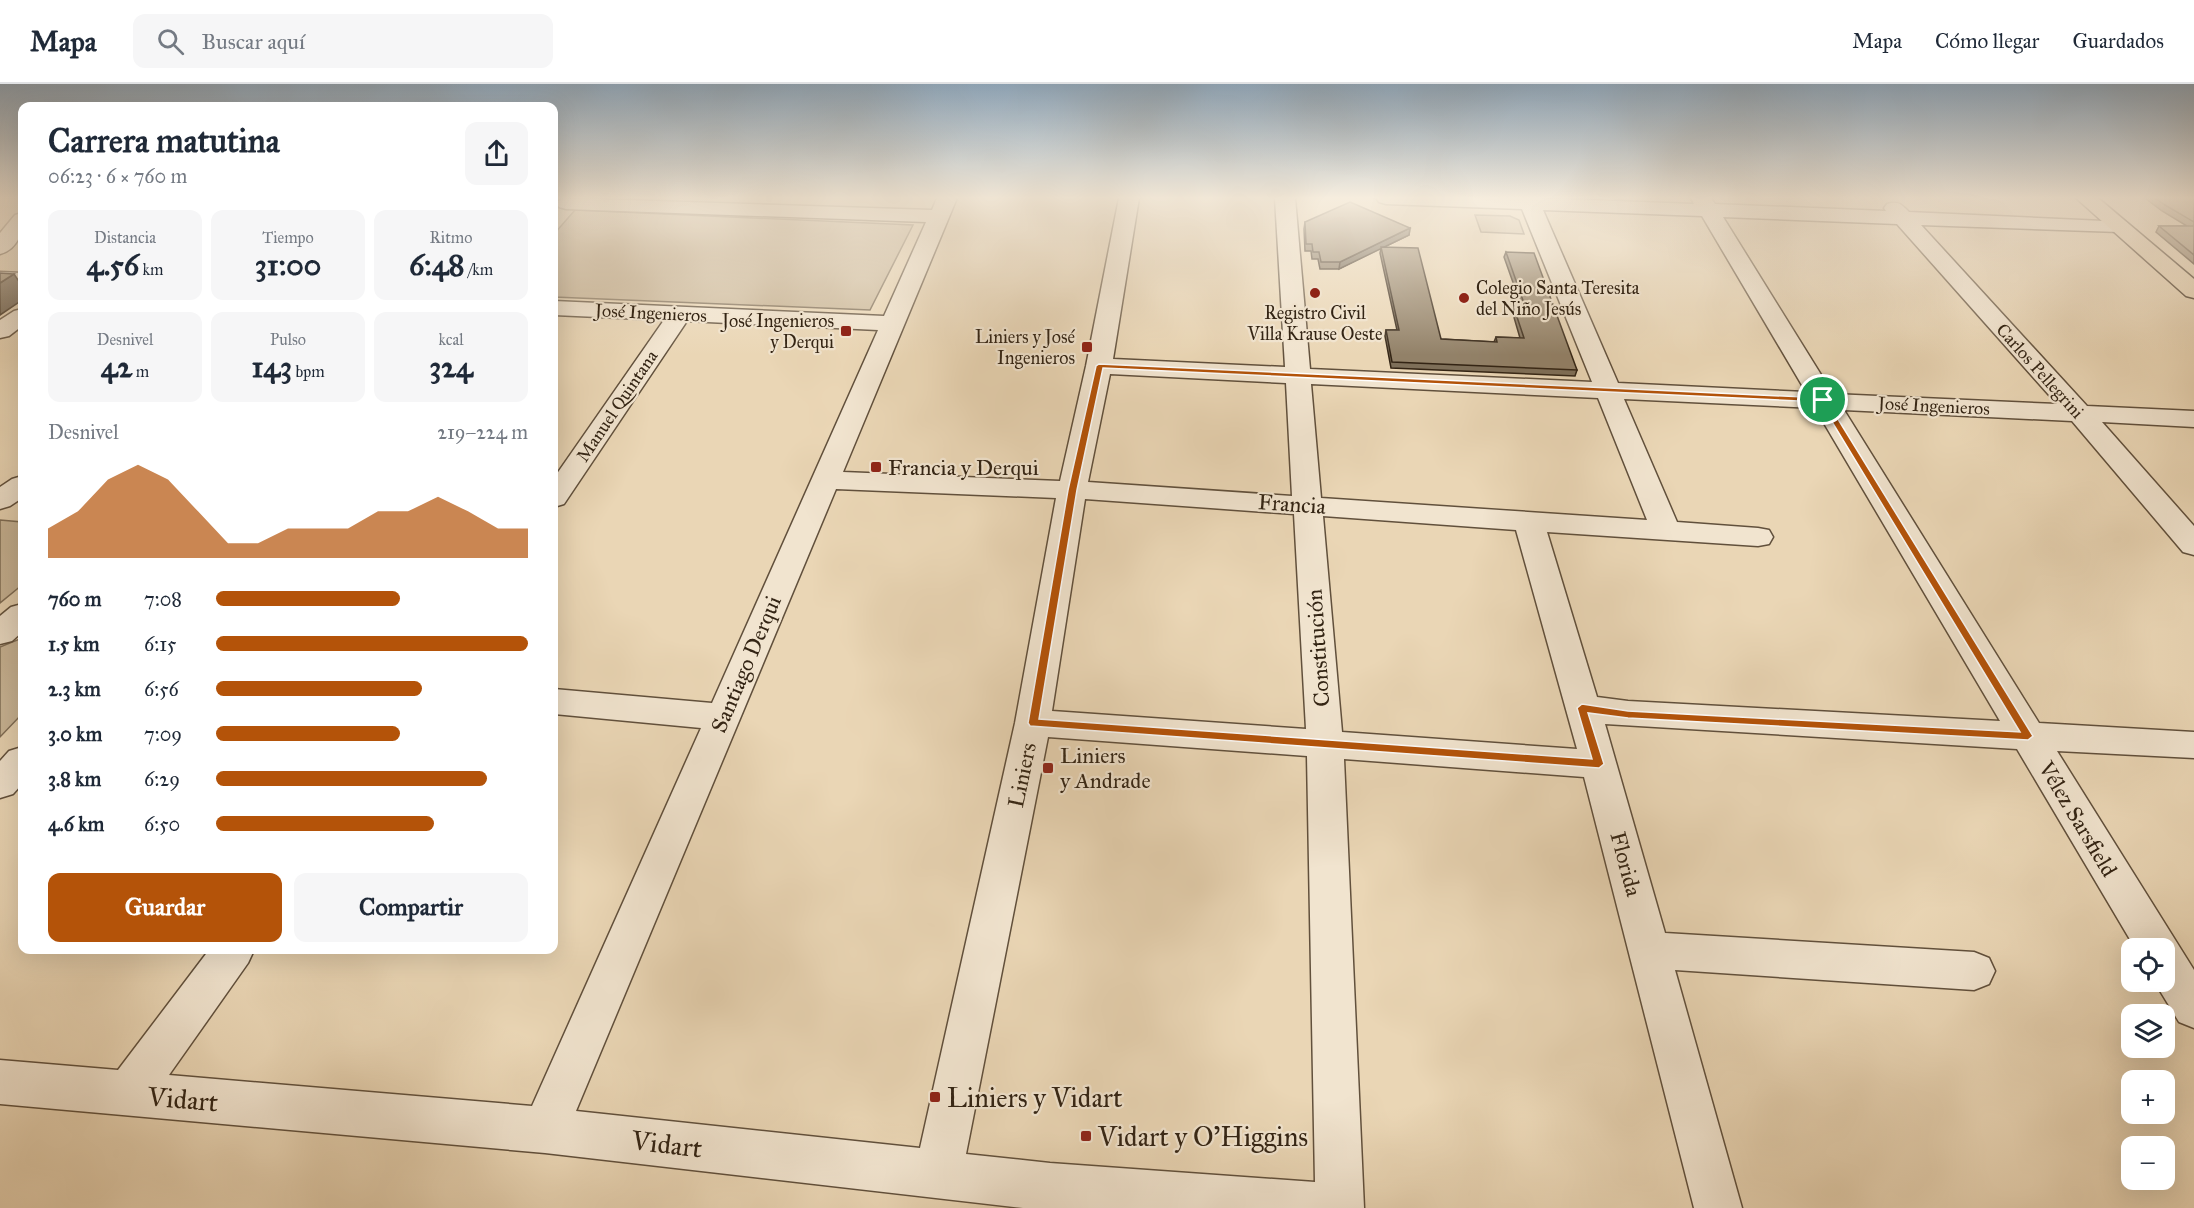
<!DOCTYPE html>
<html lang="es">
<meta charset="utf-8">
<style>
body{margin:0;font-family:"IM FELL Great Primer",serif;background:#f6f6f7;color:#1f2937;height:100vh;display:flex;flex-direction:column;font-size:22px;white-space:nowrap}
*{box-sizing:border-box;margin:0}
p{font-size:20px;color:#747a83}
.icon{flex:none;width:33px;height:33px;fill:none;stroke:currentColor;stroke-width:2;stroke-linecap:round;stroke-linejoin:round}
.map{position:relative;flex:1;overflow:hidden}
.drawer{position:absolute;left:18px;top:18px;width:540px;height:852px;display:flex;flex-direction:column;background:#fff;border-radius:12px;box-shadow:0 6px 24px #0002}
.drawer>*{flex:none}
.controls{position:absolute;left:2121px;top:854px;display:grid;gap:12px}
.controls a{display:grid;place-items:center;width:54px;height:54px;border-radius:12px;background:#fff;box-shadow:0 6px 24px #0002;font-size:30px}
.pin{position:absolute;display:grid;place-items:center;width:51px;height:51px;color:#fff;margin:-26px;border:3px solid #fff;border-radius:50%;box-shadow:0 2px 6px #0007}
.round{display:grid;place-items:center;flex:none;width:63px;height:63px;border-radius:12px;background:#f6f6f7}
.headline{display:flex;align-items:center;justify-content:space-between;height:102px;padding:0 30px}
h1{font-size:33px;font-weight:800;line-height:45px}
.metrics{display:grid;grid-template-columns:repeat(3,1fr);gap:9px;height:102px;padding:6px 30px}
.metrics div{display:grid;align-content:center;border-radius:12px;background:#f6f6f7;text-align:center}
.metrics b{font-size:30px;font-weight:800}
.metrics small{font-size:16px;font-weight:400}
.metrics p{font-size:16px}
.chart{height:168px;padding:12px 30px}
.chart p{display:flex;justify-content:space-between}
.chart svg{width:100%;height:108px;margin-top:6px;fill:#b45309;opacity:.7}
.cta{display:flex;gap:12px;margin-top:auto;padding:12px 30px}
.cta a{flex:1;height:69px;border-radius:12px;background:#b45309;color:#fff;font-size:24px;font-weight:800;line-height:69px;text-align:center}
.cta a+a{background:#f6f6f7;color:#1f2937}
ul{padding:0 30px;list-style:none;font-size:20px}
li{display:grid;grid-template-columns:96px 72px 1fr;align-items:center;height:45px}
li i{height:15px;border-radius:8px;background:#b45309}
header{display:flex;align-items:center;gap:36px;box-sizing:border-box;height:84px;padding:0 30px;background:#fff;border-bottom:2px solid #e0e1e3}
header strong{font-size:28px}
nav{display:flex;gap:33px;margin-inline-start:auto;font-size:21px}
.search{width:420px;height:54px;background:#f6f6f7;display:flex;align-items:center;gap:15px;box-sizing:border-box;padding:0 21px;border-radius:12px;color:#747a83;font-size:22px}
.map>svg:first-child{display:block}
.green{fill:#cbb89a;stroke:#7f6e57;stroke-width:1.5}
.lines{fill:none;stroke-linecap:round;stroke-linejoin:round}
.minor-casing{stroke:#61503c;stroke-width:3}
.major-casing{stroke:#332414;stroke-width:3}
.minor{fill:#f1e4cf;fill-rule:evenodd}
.major{fill:#ead6b5;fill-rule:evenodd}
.wall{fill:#7e6f59;stroke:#332414;stroke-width:1.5}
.shaded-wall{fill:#665a49;stroke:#332414;stroke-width:1.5}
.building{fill:#928168;stroke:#332414;stroke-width:1.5}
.route{fill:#b45309;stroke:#fff;stroke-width:1.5;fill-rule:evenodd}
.poi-dot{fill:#8f2418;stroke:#f1e4cf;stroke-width:2}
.labels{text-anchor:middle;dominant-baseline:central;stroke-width:4.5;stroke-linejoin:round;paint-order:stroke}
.far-poi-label{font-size:18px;fill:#332414;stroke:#f1e4cf;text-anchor:end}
.far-street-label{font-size:18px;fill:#332414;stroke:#f1e4cf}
.poi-label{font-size:22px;fill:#332414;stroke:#f1e4cf;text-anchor:start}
.street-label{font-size:22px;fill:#332414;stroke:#f1e4cf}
.near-poi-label{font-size:27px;fill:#332414;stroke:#f1e4cf;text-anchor:start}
.near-street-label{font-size:27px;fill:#332414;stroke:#f1e4cf}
</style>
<header>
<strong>Mapa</strong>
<div class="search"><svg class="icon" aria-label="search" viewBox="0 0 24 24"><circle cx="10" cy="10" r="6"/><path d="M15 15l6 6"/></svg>Buscar aquí</div>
<nav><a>Mapa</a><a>Cómo llegar</a><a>Guardados</a></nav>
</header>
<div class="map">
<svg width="2194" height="1124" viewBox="0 0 2194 1124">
<rect width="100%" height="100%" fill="#ead6b5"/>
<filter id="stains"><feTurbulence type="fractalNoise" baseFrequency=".00333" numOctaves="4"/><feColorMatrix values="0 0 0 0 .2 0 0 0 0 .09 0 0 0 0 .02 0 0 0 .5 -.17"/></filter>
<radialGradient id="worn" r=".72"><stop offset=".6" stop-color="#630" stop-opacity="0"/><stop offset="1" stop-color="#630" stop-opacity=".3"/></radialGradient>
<g class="green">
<polygon points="575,126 913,141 870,226 554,213 554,150"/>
<polygon points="1475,131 1510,132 1519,136 1524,150 1481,148"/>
<polygon points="0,436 22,438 22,501 0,519"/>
<polygon points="22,554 22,630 0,653 0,563"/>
</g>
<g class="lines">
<g class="minor-casing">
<g id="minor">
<path d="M563 114 932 126 937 114H957L843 388 1060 397 1086 282 1119 114H1139L1113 275 1285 283 1275 114H1295L1310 285 1592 298 1522 125 1386 120 1379 118 1376 114H1538L1694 120 1691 114H1711L1715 120 1886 127 1884 124 1887 120C1898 117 1901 120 1909 128L2126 138 2130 142 2126 146 2119 148 1921 141 2087 322 2194 327V343L2102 338 2194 442V471L2183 468 2072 337 1844 326 2039 639 2194 648V674L2057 667 2194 886V944L2179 938 2154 897H2164V864H2135L2017 665 1605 640 1665 849 1974 868 1989 874 1995 887 1989 900 1974 906 1675 886 1742 1124H1694L1584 693 1344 675 1364 1124H1023L545 1069 0 1020V976L118 986 209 866H254L248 879 169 991 532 1022 701 644 554 630V605L712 619 878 246 687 237 564 420 554 423V394L664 236 554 231V217L884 232 926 138 566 125 559 123 556 119ZM1543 126 1702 132 1806 308 1618 299ZM1723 133 1897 140 2057 320 1833 310ZM1110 290 1286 299 1292 412 1088 398ZM1311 300 1598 314 1647 436 1321 414ZM1624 315 1815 324 2000 637 1628 617 1597 613 1547 448 1758 462 1769 460 1773 453 1769 446 1758 444 1677 438ZM836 405 1056 414 1015 639 920 1064 576 1027ZM1085 415 1294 430 1306 645 1052 627ZM1323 432 1516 446 1577 665 1342 648ZM1048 653 1307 672 1315 1098 1050 1079 966 1070Z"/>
<path d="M22 129C24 145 19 165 0 170V149L15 131Z"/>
<polygon points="0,188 22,189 22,203 0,202"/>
<polygon points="22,225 22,242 9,252 0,254 0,236 14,227"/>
<polygon points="22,392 22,414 10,422 0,425 0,403 12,395"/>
<polygon points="22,520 22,548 12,557 0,560 0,532 11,523"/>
<polygon points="22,663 22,700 13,710 0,714 0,677 9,667"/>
</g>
</g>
<g class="major-casing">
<polygon id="major" points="2076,114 2098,114 2194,195 2194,214 2186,212"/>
</g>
<use href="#minor" class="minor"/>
<use href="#major" class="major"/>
</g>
<g class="wall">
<polygon points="2145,114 2194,114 2194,180 2156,148 2159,142 2187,142 2162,127"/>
<polygon points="1305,138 1410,144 1409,151 1384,163 1441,255 1494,258 1496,253 1520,254 1513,230 1514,224 1522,224 1504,173 1506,168 1577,286 1575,292 1391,284 1385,252 1386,246 1397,246 1380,169 1381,164 1339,185 1320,185 1318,175 1312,175 1311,167 1305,167 1304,145"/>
</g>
<g class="shaded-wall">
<polygon points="1410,144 1409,151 1339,185 1340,178"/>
<polygon points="14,190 22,202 22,216 0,231 0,199"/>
</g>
<g class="building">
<polygon points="2155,114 2194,114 2194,138 2165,121"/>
<polygon points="1350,118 1410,144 1340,178 1321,178 1319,168 1313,168 1312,160 1306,160 1305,138"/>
<polygon points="2159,142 2194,142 2194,171"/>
<polygon points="1381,163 1418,164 1441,255 1497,258 1496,253 1524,254 1514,224 1526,225 1506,168 1534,169 1577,286 1392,278 1386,246 1399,246"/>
<polygon points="0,189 14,190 0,199"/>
</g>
<linearGradient id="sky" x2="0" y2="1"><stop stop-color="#90a9be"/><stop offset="0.42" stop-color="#f6edde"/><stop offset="1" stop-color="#f6edde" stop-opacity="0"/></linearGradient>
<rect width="2194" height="271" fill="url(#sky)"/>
<path class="route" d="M1099 280 1825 314 2033 652 2028 656 1628 634 1588 629 1604 680 1599 684 1030 642 1028 639 1068 406 1096 282ZM1103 284 1820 318 2020 648 1628 627 1582 620 1577 624 1592 675 1039 635 1077 406Z"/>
<g class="poi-dot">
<circle cx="1315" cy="209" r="6"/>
<circle cx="1464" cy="214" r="6"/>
<rect x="840" y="241" width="12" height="12" rx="3"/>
<rect x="1081" y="257" width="12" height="12" rx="3"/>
<rect x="870" y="377" width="12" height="12" rx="3"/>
<rect x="1042" y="678" width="12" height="12" rx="3"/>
<rect x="929" y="1007" width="12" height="12" rx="3"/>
<rect x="1080" y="1046" width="12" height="12" rx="3"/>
</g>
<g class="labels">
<g class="far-poi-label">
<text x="1476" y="204" text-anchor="start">Colegio Santa Teresita<tspan x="1476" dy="21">del Niño Jesús</tspan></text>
<text x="1315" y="229" text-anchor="middle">Registro Civil<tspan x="1315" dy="21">Villa Krause Oeste</tspan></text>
<text x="834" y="237">José Ingenieros<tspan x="834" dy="21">y Derqui</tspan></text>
<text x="1075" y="253">Liniers y José<tspan x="1075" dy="21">Ingenieros</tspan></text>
</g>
<g class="far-street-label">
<text transform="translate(651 229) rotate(3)">José Ingenieros</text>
<text transform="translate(2040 287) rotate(48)">Carlos Pellegrini</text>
<text transform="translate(617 322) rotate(-56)">Manuel Quintana</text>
<text transform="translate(1934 322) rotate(3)">José Ingenieros</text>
</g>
<g class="poi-label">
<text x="888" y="383">Francia y Derqui</text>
<text x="1060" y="671">Liniers<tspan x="1060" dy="25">y Andrade</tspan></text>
</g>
<g class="street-label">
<text transform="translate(1292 420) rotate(4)">Francia</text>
<text transform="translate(1318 564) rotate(-94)">Constitución</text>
<text transform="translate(746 580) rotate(-67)">Santiago Derqui</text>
<text transform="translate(1022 691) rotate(-78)">Liniers</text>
<text transform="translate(2078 735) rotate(59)">Vélez Sarsfield</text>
<text transform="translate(1626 780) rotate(75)">Florida</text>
</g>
<g class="near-poi-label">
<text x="947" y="1013">Liniers y Vidart</text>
<text x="1098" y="1052">Vidart y O'Higgins</text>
</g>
<g class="near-street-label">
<text transform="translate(183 1015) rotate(5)">Vidart</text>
<text transform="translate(667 1060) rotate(7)">Vidart</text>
</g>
</g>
<rect width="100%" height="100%" filter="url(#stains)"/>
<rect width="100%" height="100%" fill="url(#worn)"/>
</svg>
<div class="controls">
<a><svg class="icon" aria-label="locate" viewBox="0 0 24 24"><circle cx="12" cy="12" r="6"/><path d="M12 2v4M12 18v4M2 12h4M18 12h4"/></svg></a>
<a><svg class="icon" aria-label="layers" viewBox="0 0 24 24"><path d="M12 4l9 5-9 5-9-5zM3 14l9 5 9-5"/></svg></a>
<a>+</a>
<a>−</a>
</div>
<div class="pin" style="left:1823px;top:316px;background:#1e9e55"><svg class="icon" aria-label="arrive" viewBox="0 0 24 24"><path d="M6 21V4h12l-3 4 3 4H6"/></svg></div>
<section class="drawer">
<div class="headline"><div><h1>Carrera matutina</h1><p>06:23 · 6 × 760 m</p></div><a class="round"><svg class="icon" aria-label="share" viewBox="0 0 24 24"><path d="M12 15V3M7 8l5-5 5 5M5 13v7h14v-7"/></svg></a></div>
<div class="metrics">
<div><p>Distancia</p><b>4.56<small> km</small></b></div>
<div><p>Tiempo</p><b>31:00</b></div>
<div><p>Ritmo</p><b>6:48<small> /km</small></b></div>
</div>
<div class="metrics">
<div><p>Desnivel</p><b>42<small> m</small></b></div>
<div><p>Pulso</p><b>143<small> bpm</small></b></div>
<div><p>kcal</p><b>324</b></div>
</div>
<div class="chart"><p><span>Desnivel</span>219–224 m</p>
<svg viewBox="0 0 160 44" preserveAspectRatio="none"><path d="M0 44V32L10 25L20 12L30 6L40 12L50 25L60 38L70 38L80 32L90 32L100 32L110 25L120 25L130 19L140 25L150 32L160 32V44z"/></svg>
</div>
<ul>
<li><b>760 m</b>7:08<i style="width:59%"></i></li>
<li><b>1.5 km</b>6:15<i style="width:100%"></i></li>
<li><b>2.3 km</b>6:56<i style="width:66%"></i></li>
<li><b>3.0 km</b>7:09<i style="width:59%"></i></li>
<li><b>3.8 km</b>6:29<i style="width:87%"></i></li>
<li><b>4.6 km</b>6:50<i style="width:70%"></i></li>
</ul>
<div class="cta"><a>Guardar</a><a>Compartir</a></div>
</section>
</div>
